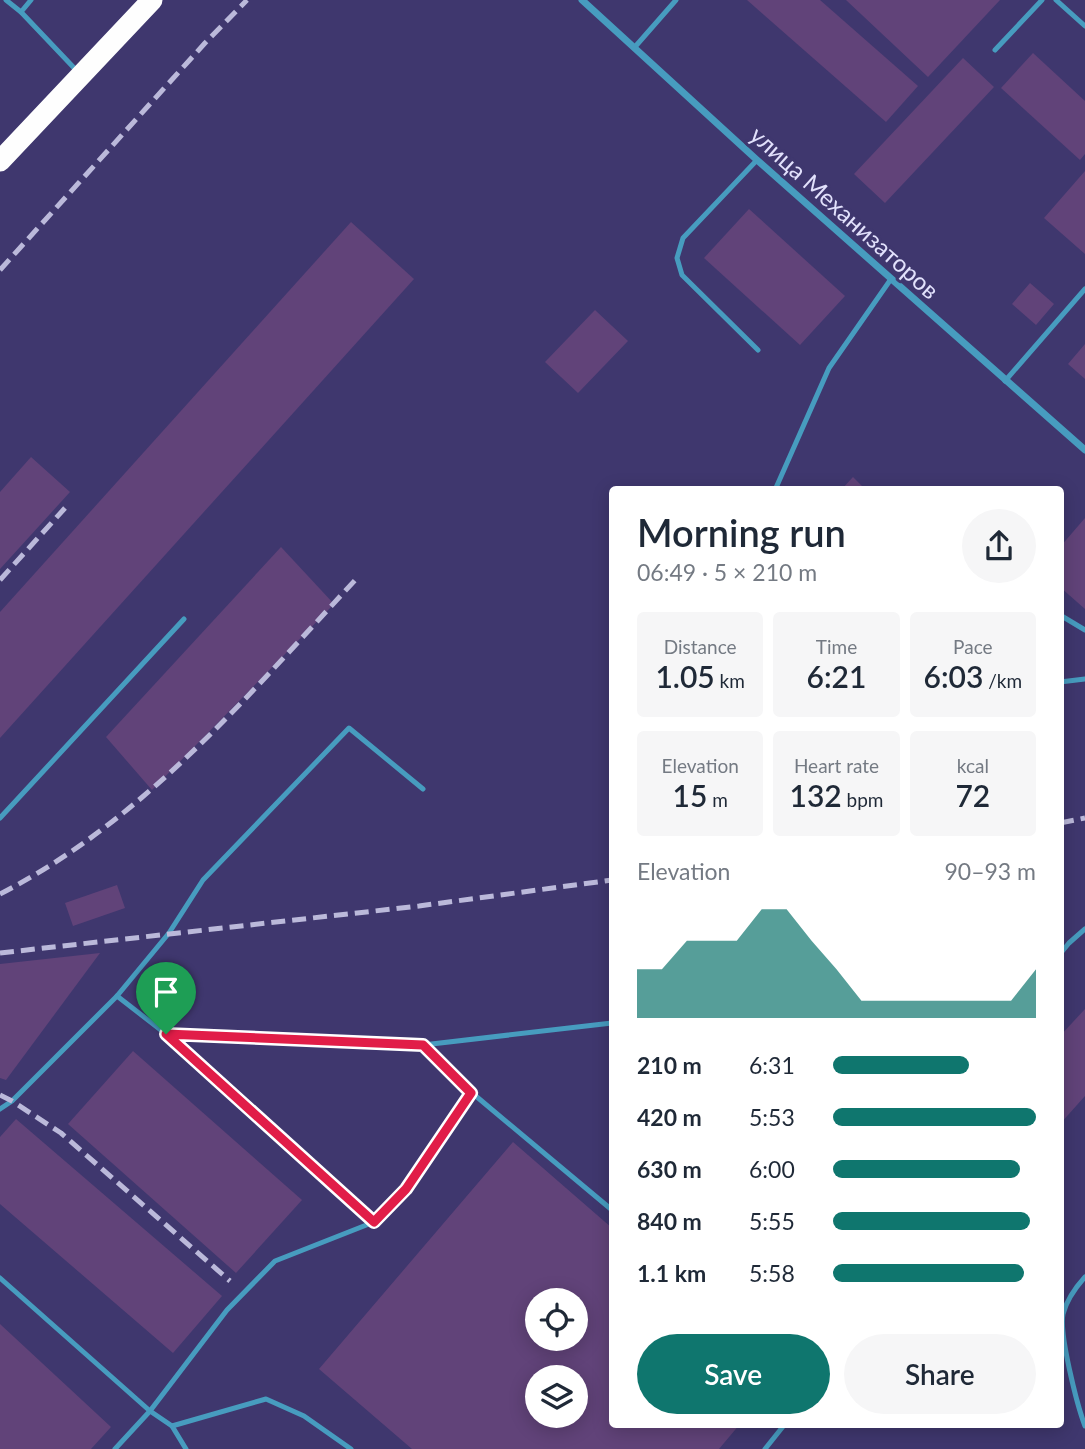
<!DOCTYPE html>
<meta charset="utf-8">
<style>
body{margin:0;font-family:Lato,sans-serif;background:#f6f6f7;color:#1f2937;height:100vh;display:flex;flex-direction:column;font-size:26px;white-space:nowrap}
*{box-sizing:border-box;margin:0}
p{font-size:23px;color:#747a83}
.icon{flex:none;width:38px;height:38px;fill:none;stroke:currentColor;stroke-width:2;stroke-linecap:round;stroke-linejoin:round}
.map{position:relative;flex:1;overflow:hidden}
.side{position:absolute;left:609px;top:486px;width:455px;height:942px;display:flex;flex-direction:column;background:#fff;border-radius:7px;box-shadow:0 4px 18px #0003}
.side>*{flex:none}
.fabs{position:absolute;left:525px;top:1288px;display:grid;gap:14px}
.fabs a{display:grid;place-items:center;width:63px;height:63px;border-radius:50%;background:#fff;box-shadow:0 4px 18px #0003;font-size:35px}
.pin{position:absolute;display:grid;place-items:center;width:60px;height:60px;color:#fff;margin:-72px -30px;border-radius:50% 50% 50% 0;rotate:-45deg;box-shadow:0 0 7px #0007}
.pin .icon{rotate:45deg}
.round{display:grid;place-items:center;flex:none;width:74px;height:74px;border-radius:37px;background:#f6f6f7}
.head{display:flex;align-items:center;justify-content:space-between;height:119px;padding:0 28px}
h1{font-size:38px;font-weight:600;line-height:52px}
.figures{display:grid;grid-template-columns:repeat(3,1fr);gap:10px;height:119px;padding:7px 28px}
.figures div{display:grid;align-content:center;border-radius:7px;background:#f6f6f7;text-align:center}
.figures b{font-size:30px;font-weight:600}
.figures small{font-size:19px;font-weight:400}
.figures p{font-size:19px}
.chart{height:196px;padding:14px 28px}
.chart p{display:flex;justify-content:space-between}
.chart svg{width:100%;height:126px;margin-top:7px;fill:#0f766e;opacity:.7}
.action{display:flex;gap:14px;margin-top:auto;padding:14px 28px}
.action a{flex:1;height:80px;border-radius:42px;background:#0f766e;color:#fff;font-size:28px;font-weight:600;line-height:80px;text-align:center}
.action a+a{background:#f6f6f7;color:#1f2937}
ul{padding:0 28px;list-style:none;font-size:23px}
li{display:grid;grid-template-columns:112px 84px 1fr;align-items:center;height:52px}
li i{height:18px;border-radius:9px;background:#0f766e}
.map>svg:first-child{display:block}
.building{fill:#614379;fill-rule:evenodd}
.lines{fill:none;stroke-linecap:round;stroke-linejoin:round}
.lane{stroke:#479cbf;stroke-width:5}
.street{stroke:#479cbf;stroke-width:7}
.highway{stroke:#fefefe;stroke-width:21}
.rail{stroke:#bbb9da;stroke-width:5;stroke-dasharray:14 7;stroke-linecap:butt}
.route-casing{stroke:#fff;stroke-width:14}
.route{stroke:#e11d48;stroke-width:9}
.labels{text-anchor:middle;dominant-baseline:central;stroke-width:6;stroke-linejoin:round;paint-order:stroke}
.street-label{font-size:24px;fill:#e2e1fc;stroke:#3f376e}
</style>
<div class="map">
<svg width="1085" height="1449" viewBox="0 0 1085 1449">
<rect width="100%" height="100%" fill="#3f376e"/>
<g class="building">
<polygon points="747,0 820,0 918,86 886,122"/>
<polygon points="846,0 1000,0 928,77"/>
<polygon points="1033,53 1085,101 1085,154 1080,160 1001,88"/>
<polygon points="963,58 994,87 885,203 854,174"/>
<polygon points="1085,171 1085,254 1044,218"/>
<polygon points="749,209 845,296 800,345 704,258"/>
<polygon points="351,222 414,279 0,738 0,612"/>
<polygon points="1030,283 1054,304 1036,325 1012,304"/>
<polygon points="595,310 628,341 578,393 545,362"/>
<polygon points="1085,344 1085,379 1068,364"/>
<polygon points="31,457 70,492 0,569 0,492"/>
<polygon points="853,477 866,490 841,490"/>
<polygon points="1085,518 1085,609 1060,587 1060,547"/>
<polygon points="281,547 334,604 152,790 106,737"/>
<polygon points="117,885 125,908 73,926 65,903"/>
<polygon points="100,953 6,1080 0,1078 0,964"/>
<polygon points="1085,1009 1085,1096 1060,1124 1060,1036"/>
<polygon points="133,1051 302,1200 236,1273 68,1124"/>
<polygon points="16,1119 222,1296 173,1353 0,1204 0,1137"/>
<path d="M513 1142 612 1228V1424H740L719 1449H412L319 1369ZM537 1300H576V1339H537ZM537 1377H576V1416H537Z"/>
<polygon points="0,1324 111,1427 91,1449 0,1449"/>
</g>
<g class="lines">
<g class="lane">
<polyline points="6,0 21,12"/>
<polyline points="31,0 21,12 77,71"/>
<polyline points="1056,0 1085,26"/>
<polyline points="634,48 676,0"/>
<polyline points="995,50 1042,0"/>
<polyline points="757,160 683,238 677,258 682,275 758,350"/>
<polyline points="1005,381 1085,289"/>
<polyline points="775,490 829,368 891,279"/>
<polyline points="1060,615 1085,630"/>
<polyline points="1060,682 1085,679"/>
<polyline points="0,818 184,619"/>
<polyline points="1060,954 1069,943 1085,929"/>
<polyline points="167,1035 423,1045"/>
<polyline points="471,1092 612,1210"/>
<polyline points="0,1109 12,1101 117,996 169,933 203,880 349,728 423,789"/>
<polyline points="374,1222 406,1189 471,1092 423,1045 612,1023"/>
<path d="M1085 1277C1075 1288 1067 1299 1063 1314 1059 1334 1077 1405 1085 1426"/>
<polyline points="0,1278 150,1411 172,1426 266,1399 304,1416 351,1449"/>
<polyline points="172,1426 186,1449"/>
<polyline points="115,1449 150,1411 227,1310 275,1261 374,1222 166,1034 117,996"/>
<polyline points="765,1449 785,1424"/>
</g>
<polyline class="street" points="582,0 757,160 1085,450"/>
<polyline class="highway" points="0,161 152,0"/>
<g class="rail">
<polyline points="0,270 205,43 247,0"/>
<polyline points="0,580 65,508"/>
<polyline points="1060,823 1085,818"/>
<path d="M0 894C146 819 249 694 359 576"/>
<polyline points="0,953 419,906 612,880"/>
<polyline points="0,1095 12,1101 61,1133 230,1281"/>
</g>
</g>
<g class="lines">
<g class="route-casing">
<polygon id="route" points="166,1034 423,1045 471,1093 406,1189 374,1222"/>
</g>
<use href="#route" class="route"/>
</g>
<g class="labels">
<g class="street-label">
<text transform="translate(845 212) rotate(42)">улица Механизаторов</text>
</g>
</g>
</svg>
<div class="fabs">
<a><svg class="icon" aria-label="locate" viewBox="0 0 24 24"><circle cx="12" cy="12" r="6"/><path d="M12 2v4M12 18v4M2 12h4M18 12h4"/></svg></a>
<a><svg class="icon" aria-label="layers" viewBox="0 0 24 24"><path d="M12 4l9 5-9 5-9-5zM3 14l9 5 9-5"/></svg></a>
</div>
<div class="pin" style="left:166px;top:1034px;background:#1e9e55"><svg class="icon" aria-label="arrive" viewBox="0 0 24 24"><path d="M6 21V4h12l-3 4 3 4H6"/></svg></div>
<section class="side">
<div class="head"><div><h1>Morning run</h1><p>06:49 · 5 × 210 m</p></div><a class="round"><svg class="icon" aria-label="share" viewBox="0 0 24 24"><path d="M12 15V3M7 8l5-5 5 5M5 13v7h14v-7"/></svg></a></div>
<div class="figures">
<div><p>Distance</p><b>1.05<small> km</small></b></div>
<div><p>Time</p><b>6:21</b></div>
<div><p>Pace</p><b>6:03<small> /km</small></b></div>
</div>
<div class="figures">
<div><p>Elevation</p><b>15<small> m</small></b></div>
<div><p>Heart rate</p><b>132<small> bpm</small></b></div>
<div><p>kcal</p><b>72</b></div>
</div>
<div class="chart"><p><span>Elevation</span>90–93 m</p>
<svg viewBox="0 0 160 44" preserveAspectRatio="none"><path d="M0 44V27L10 27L20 17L30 17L40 17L50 6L60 6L70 17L80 27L90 38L100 38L110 38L120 38L130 38L140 38L150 38L160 27V44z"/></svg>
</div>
<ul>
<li><b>210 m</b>6:31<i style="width:67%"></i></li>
<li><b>420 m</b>5:53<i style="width:100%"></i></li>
<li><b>630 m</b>6:00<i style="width:92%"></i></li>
<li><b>840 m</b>5:55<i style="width:97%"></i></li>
<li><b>1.1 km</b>5:58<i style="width:94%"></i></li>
</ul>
<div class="action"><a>Save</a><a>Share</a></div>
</section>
</div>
